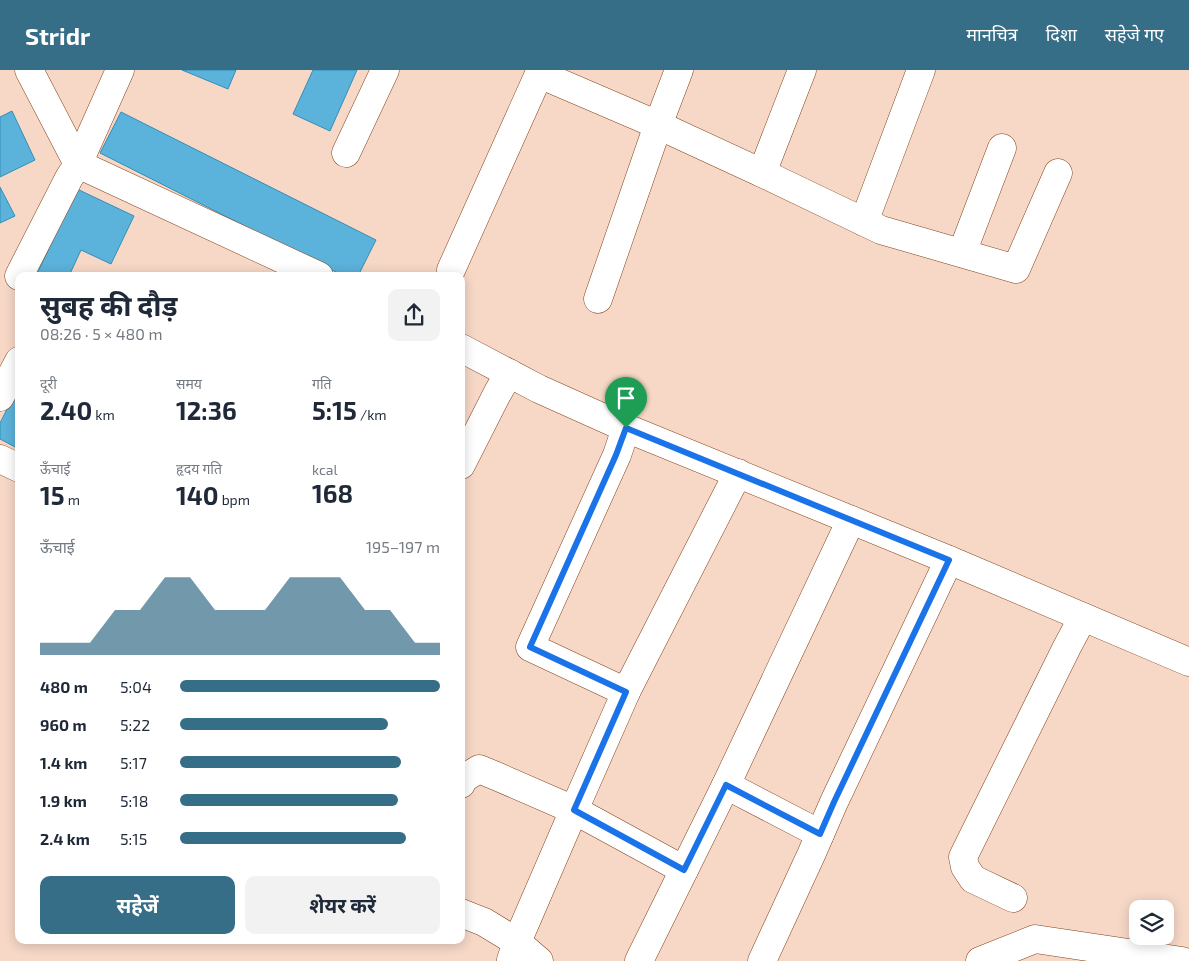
<!DOCTYPE html>
<html lang="hi">
<meta charset="utf-8">
<style>
body{margin:0;font-family:"Exo 2","Noto Sans Devanagari",sans-serif;background:#f2f2f3;color:#1f2937;height:100vh;display:flex;flex-direction:column;font-size:19px;white-space:nowrap}
*{box-sizing:border-box;margin:0}
p{font-size:16px;color:#747a83}
.icon{flex:none;width:28px;height:28px;fill:none;stroke:currentColor;stroke-width:2;stroke-linecap:round;stroke-linejoin:round}
.map{position:relative;flex:1;overflow:hidden}
.panel{position:absolute;left:15px;top:202px;width:450px;height:672px;display:flex;flex-direction:column;background:#fff;border-radius:10px;box-shadow:0 2px 12px #0003}
.panel>*{flex:none}
.controls{position:absolute;left:1129px;top:830px;display:grid;gap:10px}
.controls a{display:grid;place-items:center;width:45px;height:45px;border-radius:10px;background:#fff;box-shadow:0 2px 12px #0003;font-size:25px}
.pin{position:absolute;display:grid;place-items:center;width:42px;height:42px;color:#fff;margin:-51px -21px;border-radius:50% 50% 50% 0;rotate:-45deg;box-shadow:0 0 5px #0007}
.pin .icon{rotate:45deg}
.round{display:grid;place-items:center;flex:none;width:52px;height:52px;border-radius:10px;background:#f2f2f3}
.head{display:flex;align-items:center;justify-content:space-between;height:85px;padding:0 25px}
h1{font-size:28px;font-weight:700;line-height:38px}
.figures{display:grid;grid-template-columns:repeat(3,1fr);gap:8px;height:85px;padding:5px 25px}
.figures div{display:grid;align-content:center}
.figures b{font-size:25px;font-weight:700}
.figures small{font-size:14px;font-weight:400}
.figures p{font-size:14px}
.chart{height:140px;padding:10px 25px}
.chart p{display:flex;justify-content:space-between}
.chart svg{width:100%;height:90px;margin-top:5px;fill:#366e88;opacity:.7}
.cta{display:flex;gap:10px;margin-top:auto;padding:10px 25px}
.cta a{flex:1;height:58px;border-radius:10px;background:#366e88;color:#fff;font-size:20px;font-weight:700;line-height:58px;text-align:center}
.cta a+a{background:#f2f2f3;color:#1f2937}
ul{padding:0 25px;list-style:none;font-size:16px}
li{display:grid;grid-template-columns:80px 60px 1fr;align-items:center;height:38px}
li i{height:12px;border-radius:6px;background:#366e88}
header{display:flex;align-items:center;gap:30px;box-sizing:border-box;height:70px;padding:0 25px;background:#366e88;color:#fff}
header strong{font-size:24px}
nav{display:flex;gap:28px;margin-inline-start:auto;font-size:18px}
.map>svg:first-child{display:block}
.building{fill:#5bb2db;stroke:#348eb5}
.lines{fill:none;stroke-linecap:round;stroke-linejoin:round}
.minor-casing{stroke:#84441a;stroke-width:29}
.minor{stroke:#fff;stroke-width:28}
.route-casing{stroke:#fff;stroke-width:10}
.route{stroke:#1a73e8;stroke-width:6}
</style>
<header>
<strong>Stridr</strong>
<nav><a>मानचित्र</a><a>दिशा</a><a>सहेजे गए</a></nav>
</header>
<div class="map">
<svg width="1189" height="891" viewBox="0 0 1189 891">
<rect width="100%" height="100%" fill="#f7d8c7"/>
<g class="building">
<polygon points="182,0 236,0 228,19"/>
<polygon points="313,0 357,0 330,61 293,44"/>
<polygon points="12,41 35,90 0,107 0,47"/>
<polygon points="121,42 376,170 358,206 344,206 100,83"/>
<polygon points="0,117 15,146 0,153"/>
<polygon points="77,119 134,146 111,194 81,180 69,206 36,206"/>
<polygon points="18,317 19,317 19,379 0,369 0,353"/>
</g>
<g class="lines">
<g class="minor-casing">
<g id="minor">
<polyline points="29,0 78,94 319,206"/>
<polyline points="541,0 539,4 658,55 762,103 802,0"/>
<polyline points="346,83 385,0"/>
<polyline points="762,103 881,160 1016,199 1058,103"/>
<polyline points="864,152 921,0"/>
<polyline points="962,183 1002,78"/>
<polyline points="451,200 539,4"/>
<polyline points="19,206 69,108 78,94 120,0"/>
<polyline points="598,229 658,55 679,0"/>
<polyline points="461,278 539,319 626,358 949,490 1189,592"/>
<polyline points="0,327 19,291"/>
<polyline points="0,389 19,398"/>
<polyline points="461,395 497,324 509,303"/>
<polyline points="738,403 626,622 574,740 684,800 726,715 851,450"/>
<polyline points="626,622 530,577 617,385 626,358"/>
<polyline points="461,714 463,709 479,699 496,706 574,740 517,872 539,891"/>
<polyline points="726,715 820,764"/>
<polyline points="1013,828 973,809 965,797 963,787 1067,577 1083,547"/>
<polyline points="461,843 484,852 517,872 511,890"/>
<polyline points="639,891 684,800"/>
<polyline points="762,891 811,785 834,732 949,490"/>
<polyline points="980,891 1035,869 1182,891"/>
</g>
</g>
<use href="#minor" class="minor"/>
</g>
<g class="lines">
<g class="route-casing">
<polygon id="route" points="626,358 949,490 834,732 820,764 726,715 684,800 574,740 626,622 530,577 616,385"/>
</g>
<use href="#route" class="route"/>
</g>
</svg>
<div class="controls">
<a><svg class="icon" aria-label="layers" viewBox="0 0 24 24"><path d="M12 4l9 5-9 5-9-5zM3 14l9 5 9-5"/></svg></a>
</div>
<div class="pin" style="left:626px;top:358px;background:#1e9e55"><svg class="icon" aria-label="arrive" viewBox="0 0 24 24"><path d="M6 21V4h12l-3 4 3 4H6"/></svg></div>
<section class="panel">
<div class="head"><div><h1>सुबह की दौड़</h1><p>08:26 · 5 × 480 m</p></div><a class="round"><svg class="icon" aria-label="share" viewBox="0 0 24 24"><path d="M12 15V3M7 8l5-5 5 5M5 13v7h14v-7"/></svg></a></div>
<div class="figures">
<div><p>दूरी</p><b>2.40<small> km</small></b></div>
<div><p>समय</p><b>12:36</b></div>
<div><p>गति</p><b>5:15<small> /km</small></b></div>
</div>
<div class="figures">
<div><p>ऊँचाई</p><b>15<small> m</small></b></div>
<div><p>हृदय गति</p><b>140<small> bpm</small></b></div>
<div><p>kcal</p><b>168</b></div>
</div>
<div class="chart"><p><span>ऊँचाई</span>195–197 m</p>
<svg viewBox="0 0 160 44" preserveAspectRatio="none"><path d="M0 44V38L10 38L20 38L30 22L40 22L50 6L60 6L70 22L80 22L90 22L100 6L110 6L120 6L130 22L140 22L150 38L160 38V44z"/></svg>
</div>
<ul>
<li><b>480 m</b>5:04<i style="width:100%"></i></li>
<li><b>960 m</b>5:22<i style="width:80%"></i></li>
<li><b>1.4 km</b>5:17<i style="width:85%"></i></li>
<li><b>1.9 km</b>5:18<i style="width:84%"></i></li>
<li><b>2.4 km</b>5:15<i style="width:87%"></i></li>
</ul>
<div class="cta"><a>सहेजें</a><a>शेयर करें</a></div>
</section>
</div>
